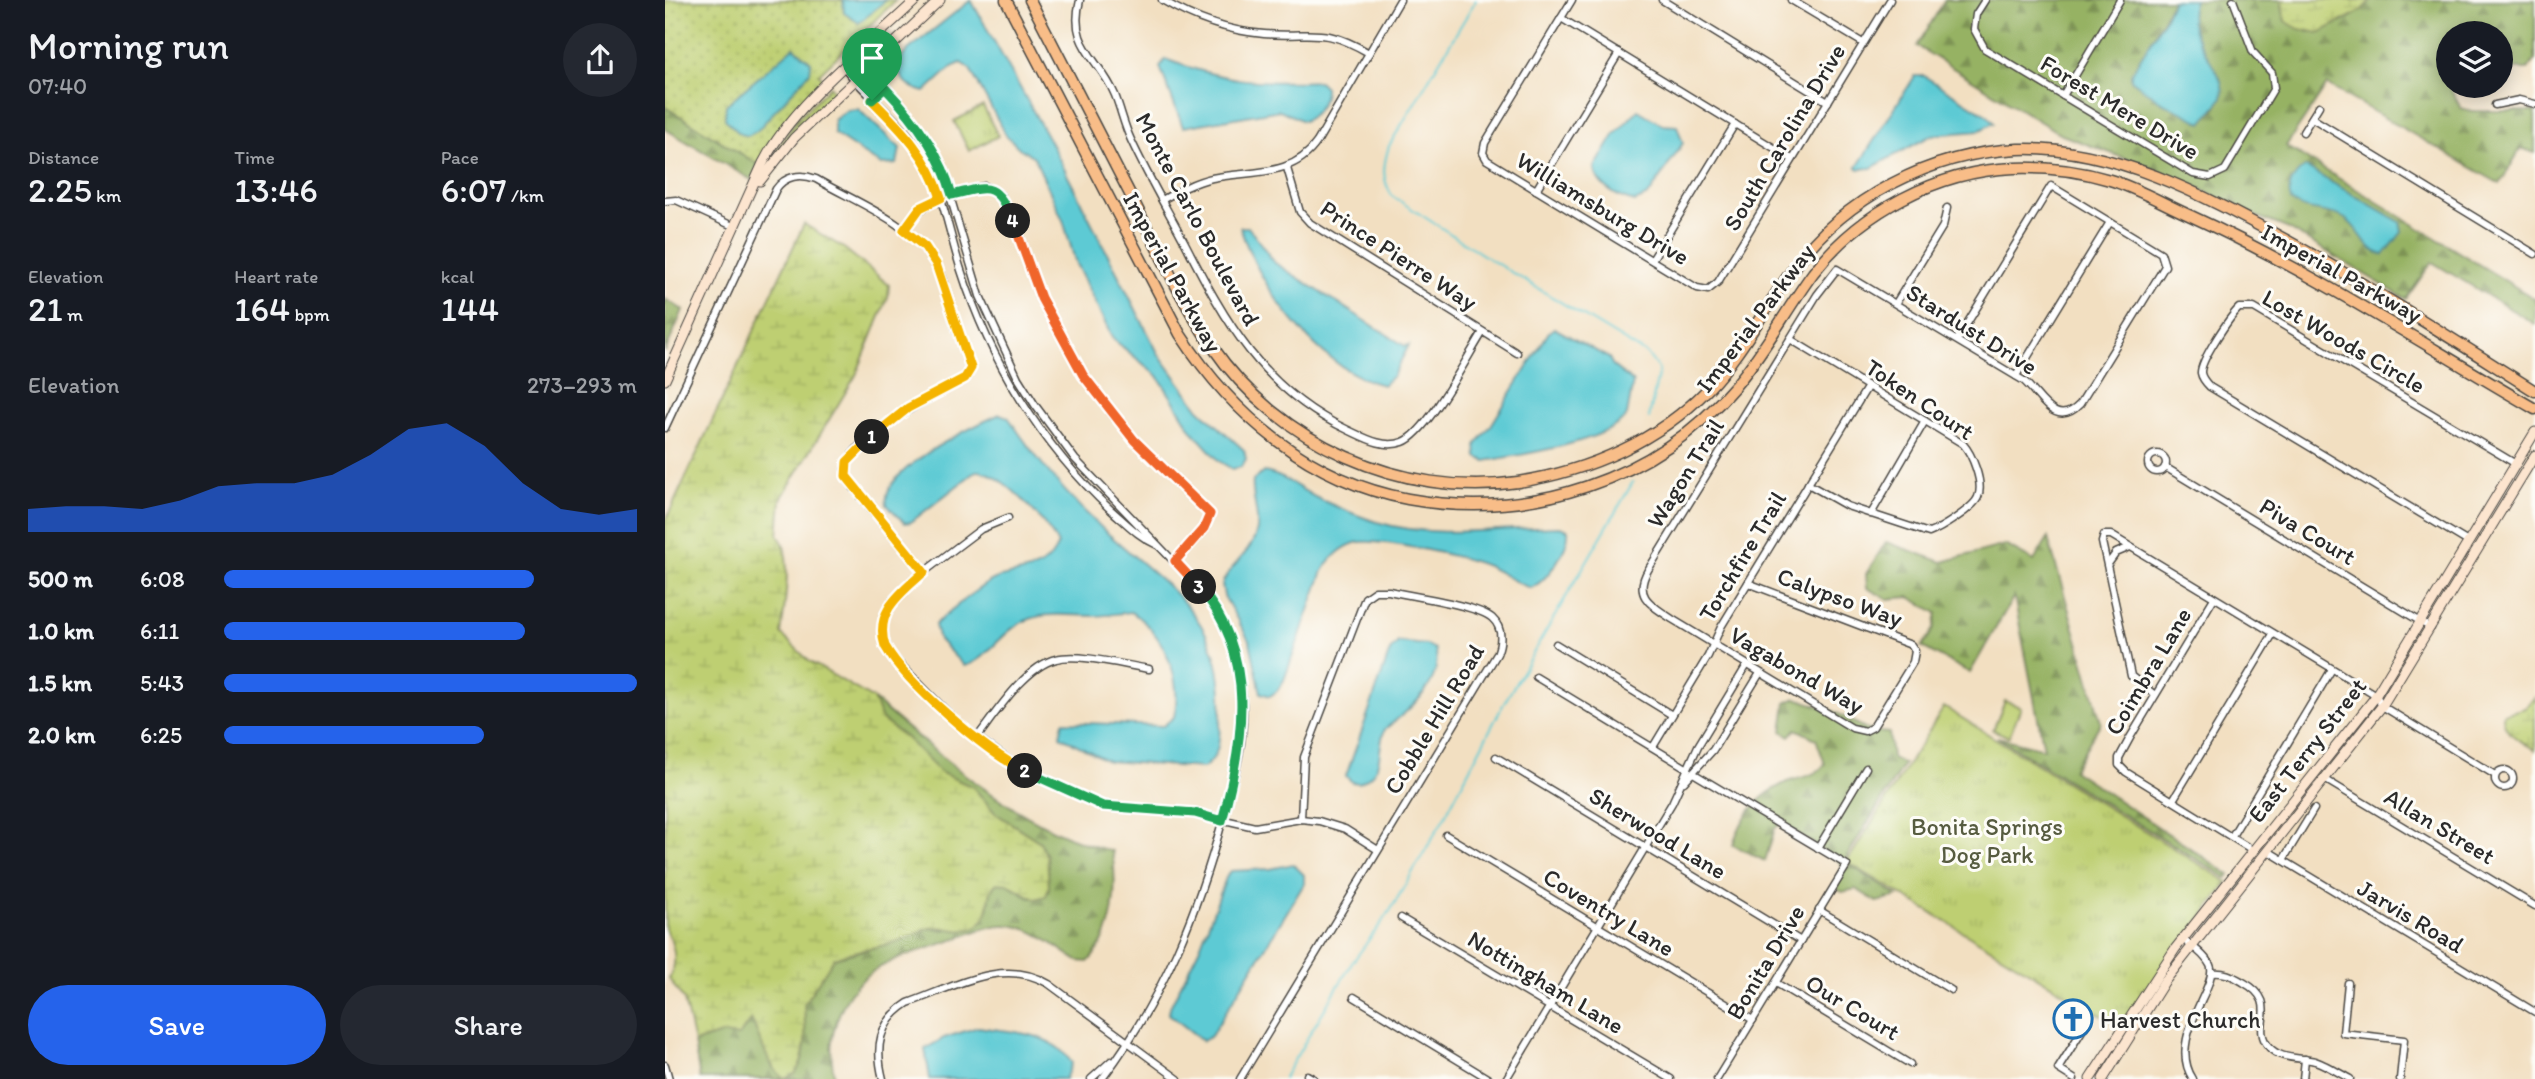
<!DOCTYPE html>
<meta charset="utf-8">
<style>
body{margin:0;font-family:Itim,sans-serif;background:#242831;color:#f1f3f6;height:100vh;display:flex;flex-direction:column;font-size:26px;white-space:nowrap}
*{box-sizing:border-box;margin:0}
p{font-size:23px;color:#9ea1a6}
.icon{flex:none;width:38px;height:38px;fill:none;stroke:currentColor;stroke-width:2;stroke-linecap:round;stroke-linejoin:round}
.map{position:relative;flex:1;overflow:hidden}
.panel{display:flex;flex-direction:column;background:#171b24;width:665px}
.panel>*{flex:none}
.controls{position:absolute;left:1771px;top:21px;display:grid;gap:14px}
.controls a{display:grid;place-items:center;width:77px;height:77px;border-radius:50%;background:#171b24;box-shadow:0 4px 18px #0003;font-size:35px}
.pin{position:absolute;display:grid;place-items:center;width:60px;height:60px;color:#fff;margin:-72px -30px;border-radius:50% 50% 50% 0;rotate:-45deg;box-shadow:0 0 7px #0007}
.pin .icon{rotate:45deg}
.km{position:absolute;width:35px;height:35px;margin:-18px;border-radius:50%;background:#222;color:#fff;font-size:19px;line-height:35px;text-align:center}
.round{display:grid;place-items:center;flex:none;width:74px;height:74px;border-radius:37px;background:#242831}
.headline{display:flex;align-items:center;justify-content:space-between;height:119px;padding:0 28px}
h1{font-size:38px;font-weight:600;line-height:52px}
.metrics{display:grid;grid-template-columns:repeat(3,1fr);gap:10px;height:119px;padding:7px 28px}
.metrics div{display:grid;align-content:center}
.metrics b{font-size:35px;font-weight:600}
.metrics small{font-size:19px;font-weight:400}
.metrics p{font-size:19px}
.chart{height:196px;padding:14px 28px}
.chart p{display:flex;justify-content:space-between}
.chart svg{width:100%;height:126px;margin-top:7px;fill:#2563eb;opacity:.7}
.action{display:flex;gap:14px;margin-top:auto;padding:14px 28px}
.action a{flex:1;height:80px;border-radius:42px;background:#2563eb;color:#fff;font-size:28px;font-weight:600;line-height:80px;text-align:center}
.action a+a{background:#242831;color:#f1f3f6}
ul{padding:0 28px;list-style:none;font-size:23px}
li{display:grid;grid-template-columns:112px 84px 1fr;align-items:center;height:52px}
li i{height:18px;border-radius:9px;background:#2563eb}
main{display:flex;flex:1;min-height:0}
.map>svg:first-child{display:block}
.grass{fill:url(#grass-dots);stroke:#747d4e;stroke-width:2}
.forest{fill:url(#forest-firs);stroke:#606e48;stroke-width:2}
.wetland{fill:url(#wetland-marsh);stroke:#747d4e;stroke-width:2}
.park{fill:url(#park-tufts);stroke:#747d4e;stroke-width:2}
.pitch{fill:#becf72;stroke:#747d4e;stroke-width:2}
.water{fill:#5dcad4;stroke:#447a80;stroke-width:2}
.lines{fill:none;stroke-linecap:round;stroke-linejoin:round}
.stream{stroke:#5dcad4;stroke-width:2}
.street-casing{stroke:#494642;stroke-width:9}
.secondary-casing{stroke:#494642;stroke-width:11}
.primary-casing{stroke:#494642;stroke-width:13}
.street{stroke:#fff;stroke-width:6}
.secondary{stroke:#fce5cf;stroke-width:9}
.primary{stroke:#f8bd88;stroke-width:10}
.split-1-casing{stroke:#fff;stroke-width:14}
.split-2-casing{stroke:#fff;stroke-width:14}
.split-3-casing{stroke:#fff;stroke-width:14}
.split-4-casing{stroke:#fff;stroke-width:14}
.split-5-casing{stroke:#fff;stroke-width:14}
.split-1{stroke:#f5b400;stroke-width:9}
.split-2{stroke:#f5b400;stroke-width:9}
.split-3{stroke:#22a559;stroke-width:9}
.split-4{stroke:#f0652b;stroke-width:9}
.split-5{stroke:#22a559;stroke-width:9}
.labels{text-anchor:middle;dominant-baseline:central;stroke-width:6;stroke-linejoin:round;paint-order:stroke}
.street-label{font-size:24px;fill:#2b2b2b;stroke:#fdfcf7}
.park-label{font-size:24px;fill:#575c40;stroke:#fdfcf7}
.poi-label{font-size:24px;fill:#2b2b2b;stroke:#fdfcf7;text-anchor:start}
</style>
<main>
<section class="panel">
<div class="headline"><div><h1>Morning run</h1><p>07:40</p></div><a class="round"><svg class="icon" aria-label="share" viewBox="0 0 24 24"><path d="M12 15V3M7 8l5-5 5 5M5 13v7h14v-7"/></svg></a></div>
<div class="metrics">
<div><p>Distance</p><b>2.25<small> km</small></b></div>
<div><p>Time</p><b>13:46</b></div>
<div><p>Pace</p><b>6:07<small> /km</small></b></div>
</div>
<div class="metrics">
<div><p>Elevation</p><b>21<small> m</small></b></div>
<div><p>Heart rate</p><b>164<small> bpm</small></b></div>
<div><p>kcal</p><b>144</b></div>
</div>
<div class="chart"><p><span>Elevation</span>273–293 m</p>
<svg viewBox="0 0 160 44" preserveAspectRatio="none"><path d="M0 44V36L10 35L20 35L30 36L40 33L50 28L60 27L70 27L80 24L90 17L100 8L110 6L120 14L130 27L140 36L150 38L160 36V44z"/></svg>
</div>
<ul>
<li><b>500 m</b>6:08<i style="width:75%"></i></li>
<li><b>1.0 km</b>6:11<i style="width:73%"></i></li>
<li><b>1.5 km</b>5:43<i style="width:100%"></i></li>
<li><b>2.0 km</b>6:25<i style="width:63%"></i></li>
</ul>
<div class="action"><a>Save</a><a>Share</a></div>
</section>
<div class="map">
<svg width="1870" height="1079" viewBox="0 0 1870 1079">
<defs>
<pattern id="grass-dots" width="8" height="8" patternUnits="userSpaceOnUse" patternTransform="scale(1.75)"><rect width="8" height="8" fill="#becf72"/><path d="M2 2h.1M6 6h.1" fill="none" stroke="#a3b263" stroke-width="1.8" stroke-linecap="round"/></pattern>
<pattern id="forest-firs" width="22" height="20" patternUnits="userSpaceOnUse" patternTransform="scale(1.75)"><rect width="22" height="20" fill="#96b264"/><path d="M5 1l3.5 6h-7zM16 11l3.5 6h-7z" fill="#7b9153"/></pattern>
<pattern id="wetland-marsh" width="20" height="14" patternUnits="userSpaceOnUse" patternTransform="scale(1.75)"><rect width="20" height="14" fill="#becf72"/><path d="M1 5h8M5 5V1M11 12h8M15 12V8" fill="none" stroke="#a3b263"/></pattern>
<pattern id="park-tufts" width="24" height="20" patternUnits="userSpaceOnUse" patternTransform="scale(1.75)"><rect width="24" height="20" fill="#becf72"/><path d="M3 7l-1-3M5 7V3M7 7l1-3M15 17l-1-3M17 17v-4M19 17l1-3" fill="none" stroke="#a3b263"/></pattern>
</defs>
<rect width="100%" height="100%" fill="#fdfcf7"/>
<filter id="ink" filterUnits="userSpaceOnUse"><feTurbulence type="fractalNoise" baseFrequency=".0143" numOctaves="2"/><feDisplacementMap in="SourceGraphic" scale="14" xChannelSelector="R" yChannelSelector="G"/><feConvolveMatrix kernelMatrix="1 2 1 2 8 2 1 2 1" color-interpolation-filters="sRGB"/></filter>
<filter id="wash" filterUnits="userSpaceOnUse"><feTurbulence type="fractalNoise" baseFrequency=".00686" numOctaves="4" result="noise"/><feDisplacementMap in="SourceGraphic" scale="28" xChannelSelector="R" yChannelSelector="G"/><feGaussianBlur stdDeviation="1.57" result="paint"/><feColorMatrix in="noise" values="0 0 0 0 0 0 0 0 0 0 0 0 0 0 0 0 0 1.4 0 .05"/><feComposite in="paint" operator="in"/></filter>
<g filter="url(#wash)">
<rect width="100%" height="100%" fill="#f2dfc1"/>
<g class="grass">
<polygon points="0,0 231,0 154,74 160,81 94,165 0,107"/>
<polygon points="165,86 171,94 127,136 101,166 134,118"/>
</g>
<g class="forest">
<path d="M1280 0H1508L1466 80 1498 102 1549 111C1577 66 1511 51 1529 0H1616L1620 21 1644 32C1665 28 1693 18 1706 0H1870V60L1862 69H1836V33H1783L1782 83 1796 108 1807 111H1870V153L1856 148 1835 184 1662 85 1621 146 1870 299V324L1767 262 1741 299 1624 229 1586 214 1518 180 1397 135 1252 46Z"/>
<polygon points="0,107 94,165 87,180 0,129"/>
<polygon points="0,299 18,310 0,352"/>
<polygon points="1383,538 1436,722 1408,770 1565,875 1562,878 1332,737 1379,749 1349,596 1305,673 1257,647 1269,629 1272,613 1244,597 1222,599 1202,588 1201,574 1221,542 1277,562 1340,545 1369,561"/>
<path d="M1131 698 1168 711 1205 731 1224 733 1227 758 1239 764 1179 861 1233 896 1212 902 1191 889 1177 892 1171 888 1178 868 1175 862 1117 823 1110 828 1100 861 1068 845C1076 817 1093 796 1120 783 1136 776 1149 778 1160 764L1151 739 1131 729 1125 736 1117 731 1121 703Z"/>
<path d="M208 699C275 756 360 832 447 851 453 887 450 935 423 962L413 961C391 948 365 923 338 925 317 926 296 938 276 944 234 958 194 966 175 1012 165 1036 164 1053 170 1079H122C146 1065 140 1027 139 1004L169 958 240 939 264 928 281 930 323 910 326 890 332 883 343 884 365 898 383 892 384 887 382 856 375 842 330 813 308 787 276 773 241 738 217 720Z"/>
<polygon points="86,1019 108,1068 119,1079 35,1079 29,1043 56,1034 74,1036"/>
</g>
<g class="wetland">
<polygon points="1616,0 1706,0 1696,11 1654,33 1634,29 1620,21"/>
<path d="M139 224 180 249 224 285 223 297 191 375 116 499 113 536C129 549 119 612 116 634L144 661 208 699 217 720 241 738 276 773 308 787 330 813 375 842 382 856 384 887 381 896 370 899 343 884 332 883C319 892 330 917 309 928 294 935 281 925 266 928 258 929 250 935 242 938 219 948 193 948 169 958L139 1004C140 1028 144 1053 130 1074L119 1079C100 1063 97 1040 86 1019L74 1036 56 1034 29 1043 19 1000 4 979C13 963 10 944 0 929V522Z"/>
<path d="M1870 697V750C1855 740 1837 734 1838 714L1860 708Z"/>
</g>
<g class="park">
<polygon points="318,106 333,136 304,151 289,121"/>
<polygon points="1279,707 1563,882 1456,1027 1182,862"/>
</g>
<polygon class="pitch" points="1340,701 1356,707 1344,737 1328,730"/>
<g class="water">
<polygon points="178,0 221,0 194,23 179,13"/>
<path d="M306 0 386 143 493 353 534 409 579 450 581 459 576 467 567 469 554 461 528 432 493 376 448 339 411 264 398 220 369 157 354 148 341 135 305 69 296 63 287 67 260 92C243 88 236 81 231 65L243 50Z"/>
<path d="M1508 0H1529C1514 42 1564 65 1557 98L1537 123 1493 100 1466 80V74L1499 20Z"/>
<polygon points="129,47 146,62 145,72 92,131 83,136 75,134 60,119 61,105"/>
<path d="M500 59C560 81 590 84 654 81L660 87C661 101 650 116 638 121L615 110 518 127 495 67Z"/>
<polygon points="1250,76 1259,76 1323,116 1329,123 1313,131 1267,135 1206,168 1194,169 1192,167"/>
<polygon points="193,109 235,148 232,164 216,165 169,134 169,120 182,110"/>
<path d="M973 110 998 125 1012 126 1018 143 983 196 970 202C954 198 930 186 930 167L950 134Z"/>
<path d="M1640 167 1735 222 1737 232 1719 255C1699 251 1696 228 1679 218 1663 209 1640 213 1626 201 1621 187 1628 175 1640 167Z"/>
<path d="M575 227H583L610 263 740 346 744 345 728 376 718 385C654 370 594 287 575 227Z"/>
<path d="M889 328 944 358 948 366 968 382 962 415C945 442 851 456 820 461L812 457 811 445 827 424 884 332Z"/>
<path d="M335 414 343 417C370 458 404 498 440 531 508 592 566 622 555 726 554 743 554 758 538 768L443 761 395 736 398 722 498 726 509 717C518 679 499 633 466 612 453 613 441 616 428 616 402 616 378 610 354 624 334 635 321 661 299 666L274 640 270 625C279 615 319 583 330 579 355 570 382 574 393 544 382 523 335 469 311 471L246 522 240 523 222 505C214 470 309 426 335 414Z"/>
<path d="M599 472C618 475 635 489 652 498 672 507 692 516 712 522 771 540 835 528 895 527L903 530C905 548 882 581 866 588 849 583 834 570 817 564 794 556 711 537 690 543 675 548 665 559 658 571L619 680 612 691 605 696 596 693 585 642 559 596 557 584C565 564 588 553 592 529 594 512 586 497 588 480Z"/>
<path d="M733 642 762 645 770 649C780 683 743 711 720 729 710 752 722 770 694 783L687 782 681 776 725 651Z"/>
<polygon points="628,864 639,875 639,884 546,1036 538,1041 504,1014 505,1007 535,947 561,878 565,871 605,869"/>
<path d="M313 1027C348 1033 385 1030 407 1063L400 1079H265L260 1049 279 1038Z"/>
</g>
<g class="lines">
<g class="stream">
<path d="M811 0 724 146C718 166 716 177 727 196L826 260 983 355 994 370 984 418"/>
<polyline points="618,1079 687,963 725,911 779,818 838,705 968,482"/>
</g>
</g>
</g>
<g filter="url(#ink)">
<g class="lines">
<g class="street-casing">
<g id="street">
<path d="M415 0C403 47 434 57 450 95 456 110 459 125 466 140 482 175 502 209 520 243 561 323 598 390 683 430 700 438 719 449 738 442 763 433 802 357 818 332"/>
<path d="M497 0C529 19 562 31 599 34 648 38 656 25 704 53"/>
<polyline points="907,0 820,143 818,153 822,160 1032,288 1043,290 1053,282 1225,0"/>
<polyline points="997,0 1163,102"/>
<polyline points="1126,0 1198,43"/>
<polyline points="1320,0 1311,14 1309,29 1320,49 1528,174 1545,177 1560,170 1609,88 1607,73 1588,52 1568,0"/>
<polyline points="896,18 1127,159"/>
<path d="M193 56 242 111 276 166 315 296 353 378 370 405 410 459 545 599C562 629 574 660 577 694 582 734 570 777 559 815 533 911 498 999 437 1079"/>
<path d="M180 68C204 100 242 124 260 159 278 194 284 233 296 270 325 361 376 445 446 510 461 523 474 537 492 545"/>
<polyline points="1398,96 1455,0"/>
<polyline points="1830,105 1854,100 1870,104"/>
<polyline points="1647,118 1870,254"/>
<polyline points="1638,132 1654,106"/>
<polyline points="622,168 635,212 645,223 852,353"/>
<polyline points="871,190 954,53"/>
<path d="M497 200C513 191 529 182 547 178 585 170 628 178 652 142L735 0"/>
<polyline points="0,201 11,200 70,227"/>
<path d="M239 230C256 199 286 195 319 186L335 195 354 234 376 298 418 375 469 440 545 514 539 528 510 561"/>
<polyline points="987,260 1070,124"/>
<polyline points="1231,303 1278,226 1282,208"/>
<path d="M1125 339 1298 444C1307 454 1319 483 1313 497 1309 508 1275 529 1264 533L1182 506 1143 484"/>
<polyline points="1351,376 1445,222"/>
<path d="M0 428 111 189C120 176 135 173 151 179 190 202 245 222 269 261 280 279 284 307 291 328 295 341 307 360 304 373L300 378C269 397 189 433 180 469L184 482 259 572"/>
<circle cx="1492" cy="463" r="9"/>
<polyline points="1500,467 1766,628"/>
<polyline points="1206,514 1260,421"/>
<polyline points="343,518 316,529 259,572 228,600 217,625 218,638 226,655 295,725 356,769 438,806 529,813 590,827 636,819 654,821 680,829 713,850"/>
<path d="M1803 542 1545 387C1541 383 1537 379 1536 373 1535 361 1564 318 1574 308H1589L1851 464"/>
<polyline points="1443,564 1451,553 1465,547"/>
<path d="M1083 583 1246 645 1250 651 1248 662 1208 727 1200 731 1187 728 1007 619C986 605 968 596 983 570L1152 295 1172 269 1359 381C1376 396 1390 430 1415 404L1500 266 1496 253 1386 186 1292 340"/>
<polyline points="1549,598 1466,736 1454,758 1454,765 1461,772 1589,851"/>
<polyline points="891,644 1007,715"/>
<polyline points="871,677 1023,769"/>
<polyline points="1490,695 1466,676 1437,542 1439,535 1446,535 1711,695 1717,706 1830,775"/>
<path d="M311 739C330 714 361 666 391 659 414 653 459 665 484 669"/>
<polyline points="988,747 1043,656 1056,627 1203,386"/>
<polyline points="831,757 1136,941"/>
<circle cx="1839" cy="779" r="9"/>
<polyline points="1028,773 1182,865 1052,1079"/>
<polyline points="1661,780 1870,906"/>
<polyline points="1019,782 1048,750 1095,673"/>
<polyline points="1508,800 1608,634"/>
<polyline points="781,835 1088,1020"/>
<polyline points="1567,836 1667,669"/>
<polyline points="1153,848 1201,768"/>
<polyline points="1603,851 1870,1012"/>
<polyline points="1618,860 1649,809"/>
<polyline points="1154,910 1286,990"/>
<polyline points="736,918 1006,1079"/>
<path d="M1517 939C1527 946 1539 954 1545 965 1555 985 1501 1038 1528 1079"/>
<path d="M1547 973C1560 972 1566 975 1578 982 1618 1004 1584 1025 1604 1047 1615 1060 1635 1057 1650 1061 1662 1065 1674 1073 1685 1079"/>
<polyline points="1111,983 1245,1064"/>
<polyline points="1683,983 1678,1033 1739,1040 1735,1079"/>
<polyline points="689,997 824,1079"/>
<polyline points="0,1065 4,1079"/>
<polyline points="642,1075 649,1079"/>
<path d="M218 1079C210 1048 213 1022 243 1003 287 988 339 956 384 984L513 1079"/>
<polyline points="426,1079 446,1061"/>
<path d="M575 1079 832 654C837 641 838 628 827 618 813 605 745 596 724 591H710L700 598 639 757 636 819"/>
<polyline points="841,1079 1007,803 1033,746 1082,665"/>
<polyline points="1409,1079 1393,1069 1423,1021"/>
<polyline points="1638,1079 1640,1059"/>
</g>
</g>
<g class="secondary-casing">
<g id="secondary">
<polyline points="95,181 129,138 275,0"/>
<path d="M0 380 98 163C126 106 204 45 251 0"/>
<polyline points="1425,1079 1510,949 1708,700 1870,432"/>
<polyline points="1438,1079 1499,982 1717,706 1870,455"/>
</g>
</g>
<g class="primary-casing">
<g id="primary">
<path d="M341 0 515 334C568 416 645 481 743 499 864 521 990 481 1070 386 1100 351 1121 310 1148 273 1195 212 1272 171 1349 168 1380 167 1415 171 1445 180 1472 188 1499 204 1526 216 1646 271 1756 343 1870 409"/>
<path d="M365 0C399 67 434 133 468 200 493 249 516 301 547 346 613 443 737 499 853 482 924 471 993 441 1043 389 1077 353 1099 309 1128 269 1178 198 1266 153 1353 149 1448 146 1538 195 1619 239 1705 286 1787 339 1870 391"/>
</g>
</g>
<use href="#street" class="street"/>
<use href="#secondary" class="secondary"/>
<use href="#primary" class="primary"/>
</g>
</g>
<g class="lines" filter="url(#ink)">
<g class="split-1-casing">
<path id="split-1" d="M207 437 243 408 300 378 306 368 271 264 260 247 239 230 255 208 276 198C263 156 238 131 207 100"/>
</g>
<g class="split-2-casing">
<path id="split-2" d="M207 437 182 462 181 476 259 572C236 593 209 611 220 646 241 683 321 752 360 771"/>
</g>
<g class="split-3-casing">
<path id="split-3" d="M360 771 438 806 530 813 557 821C579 742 593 654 534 587"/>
</g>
<g class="split-4-casing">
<polyline id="split-4" points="348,221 376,298 418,375 469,440 545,514 539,528 510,561 534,587"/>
</g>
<g class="split-5-casing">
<path id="split-5" d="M207 100 220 88C249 118 276 154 287 195 327 185 330 183 348 221"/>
</g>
<use href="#split-1" class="split-1"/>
<use href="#split-2" class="split-2"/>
<use href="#split-3" class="split-3"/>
<use href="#split-4" class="split-4"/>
<use href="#split-5" class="split-5"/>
</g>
<defs>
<g id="church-ring" transform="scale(2.0125)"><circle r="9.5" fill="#fdfcf7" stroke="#1f6fb2" stroke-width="1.5"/><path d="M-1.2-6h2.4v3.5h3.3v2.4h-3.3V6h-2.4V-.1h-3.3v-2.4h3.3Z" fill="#1f6fb2"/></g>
</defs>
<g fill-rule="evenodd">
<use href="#church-ring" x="1408" y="1019"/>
</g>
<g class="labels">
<g class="street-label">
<text transform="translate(1455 107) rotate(31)">Forest Mere Drive</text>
<text transform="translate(1119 137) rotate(-59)">South Carolina Drive</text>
<text transform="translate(938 208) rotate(31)">Williamsburg Drive</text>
<text transform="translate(533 219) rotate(62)">Monte Carlo Boulevard</text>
<text transform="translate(734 255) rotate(33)">Prince Pierre Way</text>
<text transform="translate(508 272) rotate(61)">Imperial Parkway</text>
<text transform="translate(1677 273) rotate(29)">Imperial Parkway</text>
<text transform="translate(1090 318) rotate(-53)">Imperial Parkway</text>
<text transform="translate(1307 329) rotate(32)">Stardust Drive</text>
<text transform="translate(1679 341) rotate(30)">Lost Woods Circle</text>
<text transform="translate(1255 399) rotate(34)">Token Court</text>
<text transform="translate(1020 473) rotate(-58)">Wagon Trail</text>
<text transform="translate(1643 531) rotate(31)">Piva Court</text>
<text transform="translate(1077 556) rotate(-59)">Torchfire Trail</text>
<text transform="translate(1175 597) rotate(20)">Calypso Way</text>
<text transform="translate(1132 670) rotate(30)">Vagabond Way</text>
<text transform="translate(1483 671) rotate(-59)">Coimbra Lane</text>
<text transform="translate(769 719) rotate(-59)">Cobble Hill Road</text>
<text transform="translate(1642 750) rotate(-52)">East Terry Street</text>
<text transform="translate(1775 826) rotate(31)">Allan Street</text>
<text transform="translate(993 833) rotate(31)">Sherwood Lane</text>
<text transform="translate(944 912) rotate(31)">Coventry Lane</text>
<text transform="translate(1746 916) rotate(31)">Jarvis Road</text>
<text transform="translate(1100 962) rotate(-59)">Bonita Drive</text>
<text transform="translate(881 982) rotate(31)">Nottingham Lane</text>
<text transform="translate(1188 1007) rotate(31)">Our Court</text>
</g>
<g class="park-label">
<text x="1322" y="826">Bonita Springs<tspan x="1322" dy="28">Dog Park</tspan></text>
</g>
<g class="poi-label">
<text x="1435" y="1019">Harvest Church</text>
</g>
</g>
</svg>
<div class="controls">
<a><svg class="icon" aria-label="layers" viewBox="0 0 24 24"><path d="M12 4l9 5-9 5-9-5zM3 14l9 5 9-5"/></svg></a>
</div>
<div class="pin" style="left:207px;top:100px;background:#1e9e55"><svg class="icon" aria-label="arrive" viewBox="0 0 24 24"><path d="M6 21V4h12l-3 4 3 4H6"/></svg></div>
<b class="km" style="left:207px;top:437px">1</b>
<b class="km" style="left:360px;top:771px">2</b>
<b class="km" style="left:534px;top:587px">3</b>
<b class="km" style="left:348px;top:221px">4</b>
</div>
</main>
